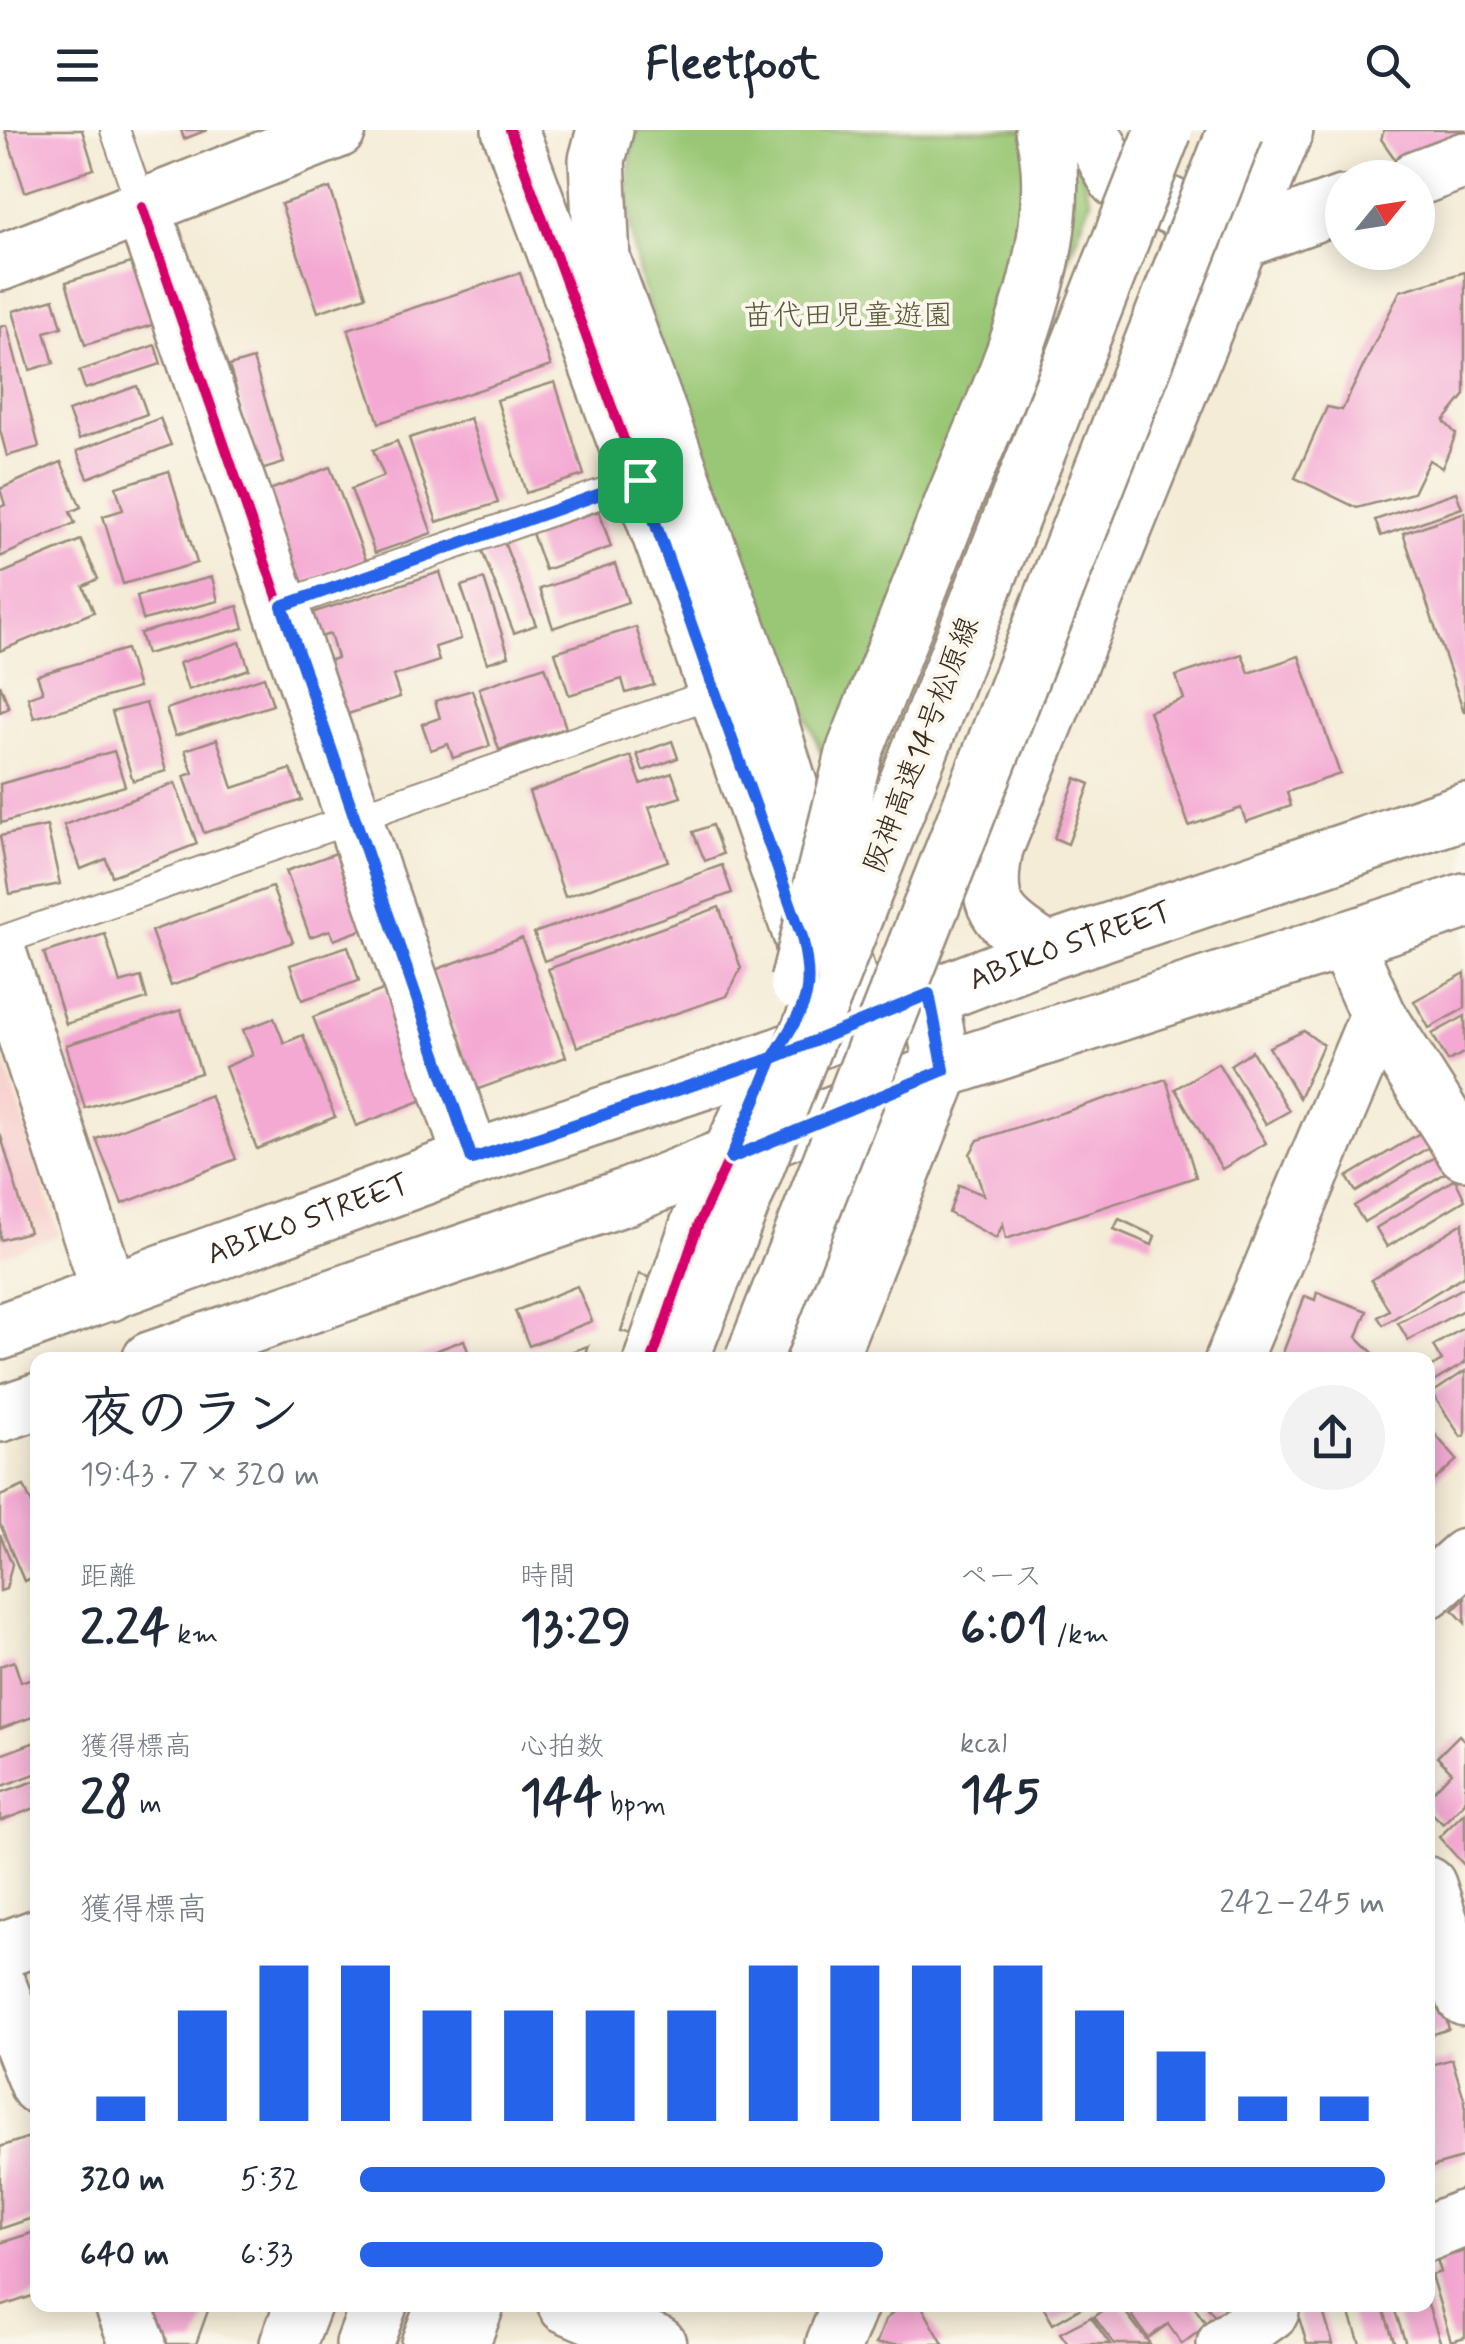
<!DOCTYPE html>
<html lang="ja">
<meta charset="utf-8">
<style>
body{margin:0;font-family:Mynerve,"Klee One",sans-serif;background:#f2f2f3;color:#1f2937;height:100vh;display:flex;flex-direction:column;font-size:38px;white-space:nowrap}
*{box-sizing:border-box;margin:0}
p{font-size:32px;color:#747a83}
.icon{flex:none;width:55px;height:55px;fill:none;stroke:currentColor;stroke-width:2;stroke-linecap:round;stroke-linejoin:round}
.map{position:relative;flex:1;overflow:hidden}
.sheet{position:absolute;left:30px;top:1222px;width:1405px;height:960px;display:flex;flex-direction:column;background:#fff;border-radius:20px;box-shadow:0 5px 25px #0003}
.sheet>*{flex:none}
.needle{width:65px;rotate:60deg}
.controls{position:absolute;left:1325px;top:30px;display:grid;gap:20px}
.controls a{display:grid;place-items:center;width:110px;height:110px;border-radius:50%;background:#fff;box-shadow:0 5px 25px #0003;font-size:50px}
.pin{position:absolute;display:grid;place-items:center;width:85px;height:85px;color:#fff;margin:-42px;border-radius:20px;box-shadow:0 5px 15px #0006}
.round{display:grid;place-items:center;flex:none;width:105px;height:105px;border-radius:52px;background:#f2f2f3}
.summary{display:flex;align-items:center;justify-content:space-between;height:170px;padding:0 50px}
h1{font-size:55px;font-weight:700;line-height:75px}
.metrics{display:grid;grid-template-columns:repeat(3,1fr);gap:15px;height:170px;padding:10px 50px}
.metrics div{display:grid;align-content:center}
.metrics b{font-size:50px;font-weight:700}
.metrics small{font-size:28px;font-weight:400}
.metrics p{font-size:28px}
.chart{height:280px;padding:20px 50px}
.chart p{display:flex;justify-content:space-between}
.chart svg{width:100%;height:180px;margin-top:10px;stroke:#2563eb;stroke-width:6}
ul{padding:0 50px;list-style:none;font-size:32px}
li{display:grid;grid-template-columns:160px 120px 1fr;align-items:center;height:75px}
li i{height:25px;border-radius:12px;background:#2563eb}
header{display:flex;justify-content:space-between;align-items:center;height:130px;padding:0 50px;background:#fff;font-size:45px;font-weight:700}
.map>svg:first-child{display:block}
.built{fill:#f7d0ce}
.green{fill:#9ac775;stroke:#6a784a;stroke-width:2.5}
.building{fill:#f4a9d3}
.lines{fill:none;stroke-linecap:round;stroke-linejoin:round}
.service-casing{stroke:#988b7a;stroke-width:32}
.minor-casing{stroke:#988b7a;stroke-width:60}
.tertiary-casing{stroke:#988b7a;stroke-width:60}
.primary-casing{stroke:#988b7a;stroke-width:60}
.motorway-casing{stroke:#988b7a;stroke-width:60}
.service{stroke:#fff;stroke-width:28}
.minor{stroke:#fff;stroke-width:55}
.tertiary{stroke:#fff;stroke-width:55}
.primary{stroke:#fff;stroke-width:55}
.motorway{stroke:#fff;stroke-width:55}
.motorway-bridge-casing{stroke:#988b7a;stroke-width:60;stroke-linecap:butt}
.motorway-bridge{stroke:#fff;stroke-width:55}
.cycleway-casing{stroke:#fbf7ec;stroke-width:16}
.cycleway{stroke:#d6006c;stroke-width:10}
.route-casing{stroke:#fff;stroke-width:20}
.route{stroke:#2563eb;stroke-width:12}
.labels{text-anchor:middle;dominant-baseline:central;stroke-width:8;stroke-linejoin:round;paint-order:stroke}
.park-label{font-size:30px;fill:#585938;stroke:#fbf7ec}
.street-label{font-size:30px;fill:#3b2a1e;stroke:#fbf7ec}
</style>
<header><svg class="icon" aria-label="menu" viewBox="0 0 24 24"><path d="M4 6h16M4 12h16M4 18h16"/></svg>Fleetfoot<svg class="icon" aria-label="search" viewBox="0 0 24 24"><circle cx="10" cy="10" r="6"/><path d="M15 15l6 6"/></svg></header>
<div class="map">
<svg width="1465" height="2214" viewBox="0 0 1465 2214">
<rect width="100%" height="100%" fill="#fbf7ec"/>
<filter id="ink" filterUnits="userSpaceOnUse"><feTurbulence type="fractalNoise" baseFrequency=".01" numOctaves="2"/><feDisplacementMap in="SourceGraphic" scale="20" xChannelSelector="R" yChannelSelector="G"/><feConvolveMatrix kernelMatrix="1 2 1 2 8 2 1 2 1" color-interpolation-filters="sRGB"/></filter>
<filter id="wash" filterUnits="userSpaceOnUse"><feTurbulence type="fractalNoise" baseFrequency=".0048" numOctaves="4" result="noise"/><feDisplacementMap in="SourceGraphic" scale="40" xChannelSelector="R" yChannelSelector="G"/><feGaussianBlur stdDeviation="2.25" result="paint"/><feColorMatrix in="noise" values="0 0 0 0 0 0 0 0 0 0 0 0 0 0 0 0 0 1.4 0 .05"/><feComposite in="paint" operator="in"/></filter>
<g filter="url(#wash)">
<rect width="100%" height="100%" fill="#f4ecd7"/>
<polygon class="built" points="0,915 59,1105 0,1126"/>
<path class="green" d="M637 0H1067L1091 70 877 610 826 635C793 550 760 465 727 379 686 274 601 113 637 0Z"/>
<g id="blocks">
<g class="building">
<polygon points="5,0 82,0 94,39 25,62"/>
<polygon points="181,0 207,0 184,9"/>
<polygon points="1384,0 1465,0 1465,6 1395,29 1381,9"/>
<polygon points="330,58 366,166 318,182 281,74"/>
<polygon points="138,131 156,194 85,215 66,152"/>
<polygon points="1465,142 1465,265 1444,291 1456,304 1442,338 1429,330 1413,363 1357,378 1295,348 1327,277 1342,280 1400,161"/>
<polygon points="520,143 551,236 379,293 348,199"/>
<polygon points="54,169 62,197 45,202 54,233 30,240 13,181"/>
<polygon points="7,195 39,317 7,326 0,300 0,197"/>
<polygon points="155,215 161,234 85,259 79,241"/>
<polygon points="253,229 284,333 261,340 229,236"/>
<polygon points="555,252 584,345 526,363 497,270"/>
<polygon points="137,256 147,284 79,309 68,281"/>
<polygon points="160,288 171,315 88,348 77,321"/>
<polygon points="470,288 498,373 437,392 409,308"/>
<polygon points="397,311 432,403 375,423 351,359 384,346 373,320"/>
<polygon points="61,332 81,377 70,382 75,393 0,427 0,377 5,375 0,359"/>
<polygon points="330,337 366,430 300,455 264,362"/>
<polygon points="169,341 197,433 123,454 103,386 123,380 116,357"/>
<polygon points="1456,362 1462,378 1381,406 1375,390"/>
<polygon points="599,381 611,417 545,440 532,403"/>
<polygon points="1465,382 1465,582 1464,582 1403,403"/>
<polygon points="502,407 536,495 514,503 480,416"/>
<polygon points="81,410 98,449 83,456 94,482 0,521 0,444"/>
<polygon points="615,434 628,472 553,498 540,459"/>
<polygon points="440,442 461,509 435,517 439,531 393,546 400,567 336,588 319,534 337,528 330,504 313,509 305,485"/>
<polygon points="212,447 218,471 143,490 137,466"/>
<polygon points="484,449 509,526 487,533 461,456"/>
<polygon points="238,476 244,498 146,524 140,503"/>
<polygon points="636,497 654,555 626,563 622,549 569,565 555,522"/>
<polygon points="240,512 249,539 188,560 179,533"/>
<polygon points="126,519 138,558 34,588 28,567 43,562 37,545"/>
<polygon points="1242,524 1249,543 1299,526 1340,644 1287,662 1291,676 1246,692 1241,678 1189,696 1149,581 1184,569 1176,546"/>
<polygon points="545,536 566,598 499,620 479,558"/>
<polygon points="264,547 273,575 175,606 166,579"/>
<polygon points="0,554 9,578 0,582"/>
<polygon points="472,560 490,616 453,628 448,614 431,620 422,594 440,588 435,571"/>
<polygon points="146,573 166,641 133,651 112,582"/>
<polygon points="217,609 233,658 291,639 302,670 204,703 184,646 193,643 185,620"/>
<polygon points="672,611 678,628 643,641 637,624"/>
<polygon points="114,621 125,656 1,693 0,654"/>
<polygon points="631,626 641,654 672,643 681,667 649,677 668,731 565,767 529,662"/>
<polygon points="1076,648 1090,654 1068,714 1054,708"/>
<polygon points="175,653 197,714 112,746 106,729 81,739 64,695"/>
<polygon points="712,695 723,724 705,731 693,702"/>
<polygon points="47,696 60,754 10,764 0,706"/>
<polygon points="336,723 364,799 334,810 330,800 310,807 286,741"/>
<polygon points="722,735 732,763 544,831 534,803"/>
<polygon points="272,757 293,812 171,856 151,801"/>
<polygon points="719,777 741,838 727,866 577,917 548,839"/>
<polygon points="105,804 120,853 141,847 147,869 66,894 44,823"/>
<polygon points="522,808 566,927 476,960 432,841"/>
<polygon points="348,816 359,851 302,870 290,835"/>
<polygon points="1465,843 1465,878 1429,898 1414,871"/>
<polygon points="385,859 428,968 356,996 313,887"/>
<polygon points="181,880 201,943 85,978 66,915"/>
<polygon points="1465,886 1465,922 1448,931 1432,904"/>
<polygon points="274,888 284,913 303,905 335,987 257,1019 225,937 253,925 243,900"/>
<polygon points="1304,901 1323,915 1299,968 1269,917"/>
<polygon points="1252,921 1289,981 1266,994 1230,935"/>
<polygon points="1218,933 1266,1013 1222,1039 1175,959"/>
<polygon points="1166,949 1196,1047 1006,1109 1003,1094 996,1108 949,1083 959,1055 984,1065 970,1024 978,1010"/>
<polygon points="210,965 236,1029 122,1074 96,1009"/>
<polygon points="0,1003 29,1102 0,1110"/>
<polygon points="1420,1003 1429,1017 1356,1062 1347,1047"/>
<polygon points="1437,1026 1447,1042 1364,1092 1354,1076"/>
<polygon points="1455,1049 1465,1070 1387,1117 1376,1098"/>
<polygon points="1119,1089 1155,1106 1152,1115 1114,1099"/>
<polygon points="1463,1093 1465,1145 1383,1195 1378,1187 1389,1180 1371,1150"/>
<polygon points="639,1144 654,1149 635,1205 621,1201"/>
<polygon points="577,1156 592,1191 529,1216 515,1181"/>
<polygon points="1465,1157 1465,1179 1408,1210 1398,1193"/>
<polygon points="1317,1162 1367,1181 1357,1207 1380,1230 1280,1230 1305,1166 1315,1170"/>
<polygon points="1465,1197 1465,1233 1428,1255 1428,1239 1442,1231 1433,1216"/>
<polygon points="464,1210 471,1230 412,1230"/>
<polygon points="588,1216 582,1230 550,1230 549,1229"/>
<polygon points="1465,1241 1465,1305 1461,1307 1432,1263"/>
<polygon points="1428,1296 1457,1330 1428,1356"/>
<polygon points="24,1356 38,1388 38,1445 24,1451 0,1394 0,1366"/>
<polygon points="0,1404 12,1434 6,1459 0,1461"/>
<polygon points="1465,1469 1465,1493 1453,1480"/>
<polygon points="14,1531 21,1552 38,1546 38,1585 0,1599 0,1536"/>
<polygon points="1459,1605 1465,1611 1465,1672 1443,1694 1428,1679 1428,1667 1452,1642 1437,1627"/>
<polygon points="38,1611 38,1643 0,1657 0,1625"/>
<polygon points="38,1650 38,1677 0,1691 0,1663"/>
<polygon points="1465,1682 1465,1736 1439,1707"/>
<polygon points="1439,1865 1449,1899 1428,1906 1428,1868"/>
<polygon points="1429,1927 1431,1935 1452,1929 1465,1972 1465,2027 1428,2038"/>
<polygon points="38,2004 38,2086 0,2099 0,2017"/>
<polygon points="38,2101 38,2164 0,2177 0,2113"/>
<polygon points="1465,2121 1465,2207 1451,2211 1431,2145 1441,2142 1437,2129"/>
<polygon points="144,2175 210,2175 196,2214 157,2214"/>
<polygon points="901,2175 921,2175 943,2214 876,2214 886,2189"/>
<polygon points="1042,2175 1086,2175 1053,2194"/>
<polygon points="1100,2175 1120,2175 1150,2214 1114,2214 1094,2187 1104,2180"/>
<polygon points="1125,2175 1193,2175 1207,2195 1182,2214 1168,2194 1148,2208"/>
<polygon points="1206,2175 1231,2175 1215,2187"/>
<polygon points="1321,2175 1333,2214 1307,2214 1297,2181"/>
<polygon points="1347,2175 1382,2175 1395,2214 1360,2214"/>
<polygon points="1393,2175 1428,2175 1441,2214 1406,2214"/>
<polygon points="1091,2187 1110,2214 1068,2214 1060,2203"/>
</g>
</g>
</g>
<g filter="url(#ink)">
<use href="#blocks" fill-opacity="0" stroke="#988b7a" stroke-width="2.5"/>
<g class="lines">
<g class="service-casing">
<g id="service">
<polyline points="115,0 142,77"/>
<polyline points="282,475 640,350"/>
<polyline points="0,811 717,562"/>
</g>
</g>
<g class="minor-casing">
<g id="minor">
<polyline points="510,0 687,477 802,807 809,840"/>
<polyline points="1090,0 1117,50 1242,110 1342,74"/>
<polyline points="1417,48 1465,30"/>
<polyline points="142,77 472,1029"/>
<polyline points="1346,813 1378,885 1465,1022"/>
<path d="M1047 822C998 789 983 780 995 718L1285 0"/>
<polyline points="0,828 110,1163"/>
<polyline points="652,1230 699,1093 746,991"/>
<polyline points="828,1230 943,940 929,864"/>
<polyline points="1233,1230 1378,885"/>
<polyline points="1428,1460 1465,1427"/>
<polyline points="1428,1755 1465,1868"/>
<polyline points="0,1821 38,1807"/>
<polyline points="0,1860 38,1956"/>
<polyline points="1428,2103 1465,2088"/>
<polyline points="123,2175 138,2214"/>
<polyline points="566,2175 658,2214"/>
<polyline points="461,2214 476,2175"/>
<polyline points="834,2214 850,2175"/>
<polyline points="1225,2214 1271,2181"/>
</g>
</g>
<g class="tertiary-casing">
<polyline id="tertiary" points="0,133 338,0"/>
</g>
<g class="primary-casing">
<g id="primary">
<path id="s1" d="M0 1202 472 1029 773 928 1047 822 1465 681"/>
<polyline points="150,1230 628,1066 943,940 1465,771"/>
<polyline points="0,1284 38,1271"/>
</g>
</g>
<g class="motorway-casing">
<g id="motorway">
<polyline points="605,0 597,30 602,129 758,553 862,892"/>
<path d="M855 620C888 537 921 455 953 372 996 266 1073 115 1043 0"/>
<polyline points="799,1230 893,962"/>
<polyline points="288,2214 303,2175"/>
<polyline points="364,2214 379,2175"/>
<polyline points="429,2214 444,2175"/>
</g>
</g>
<use href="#service" class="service"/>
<use href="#minor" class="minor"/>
<use href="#tertiary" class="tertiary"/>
<use href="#primary" class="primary"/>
<use href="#motorway" class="motorway"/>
<g class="motorway-bridge-casing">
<g id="motorway-bridge">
<polyline points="798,852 855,620"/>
<polyline points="680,1230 1164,0"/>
<polyline points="753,1230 1236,0"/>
</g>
</g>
<use href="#motorway-bridge" class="motorway-bridge"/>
<g class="cycleway-casing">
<g id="cycleway">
<polyline points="510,0 717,562 802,807 812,851 699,1093 652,1230"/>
<polyline points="142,77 472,1029"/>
</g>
</g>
<use href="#cycleway" class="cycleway"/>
</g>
</g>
<g class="lines" filter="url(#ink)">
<g class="route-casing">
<path id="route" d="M640 350 802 807C816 869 804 876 773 928L929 864 944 940 731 1028 773 928 472 1029 282 476 640 350"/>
</g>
<use href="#route" class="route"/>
</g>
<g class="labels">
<g class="park-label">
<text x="848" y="186">苗代田児童遊園</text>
</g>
<g class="street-label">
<text transform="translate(922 615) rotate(-69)">阪神高速14号松原線</text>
<text stroke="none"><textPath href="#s1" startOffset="1138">ABIKO STREET</textPath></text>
<text stroke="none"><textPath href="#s1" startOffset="328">ABIKO STREET</textPath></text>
</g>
</g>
</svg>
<div class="controls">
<a><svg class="needle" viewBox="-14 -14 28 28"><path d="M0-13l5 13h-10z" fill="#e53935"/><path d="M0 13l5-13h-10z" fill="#747a83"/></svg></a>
</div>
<div class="pin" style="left:640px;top:350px;background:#1e9e55"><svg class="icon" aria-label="arrive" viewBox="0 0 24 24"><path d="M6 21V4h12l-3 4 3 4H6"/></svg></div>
<section class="sheet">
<div class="summary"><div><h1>夜のラン</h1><p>19:43 · 7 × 320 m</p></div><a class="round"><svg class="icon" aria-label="share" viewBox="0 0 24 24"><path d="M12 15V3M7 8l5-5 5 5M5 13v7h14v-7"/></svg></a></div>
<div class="metrics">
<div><p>距離</p><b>2.24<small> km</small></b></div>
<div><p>時間</p><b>13:29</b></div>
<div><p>ペース</p><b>6:01<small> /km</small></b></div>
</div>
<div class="metrics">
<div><p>獲得標高</p><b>28<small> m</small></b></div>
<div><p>心拍数</p><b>144<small> bpm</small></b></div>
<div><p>kcal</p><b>145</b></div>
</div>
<div class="chart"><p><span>獲得標高</span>242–245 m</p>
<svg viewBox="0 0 160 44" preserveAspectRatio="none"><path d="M5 44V38M15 44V17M25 44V6M35 44V6M45 44V17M55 44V17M65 44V17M75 44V17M85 44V6M95 44V6M105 44V6M115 44V6M125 44V17M135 44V27M145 44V38M155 44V38"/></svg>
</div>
<ul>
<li><b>320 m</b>5:32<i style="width:100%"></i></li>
<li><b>640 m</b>6:33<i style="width:51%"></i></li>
</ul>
</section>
</div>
